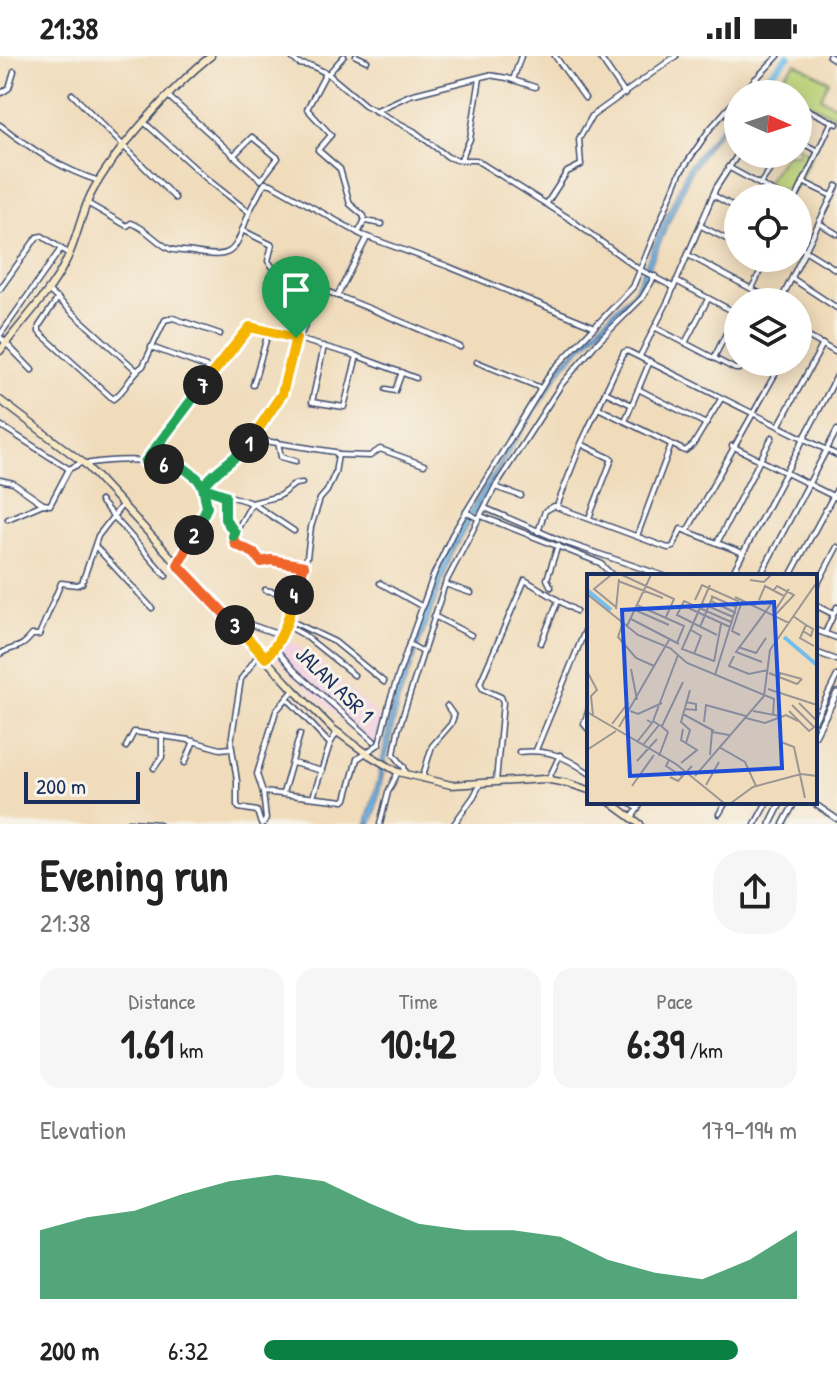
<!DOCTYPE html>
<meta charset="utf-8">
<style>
body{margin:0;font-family:"Patrick Hand",sans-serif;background:#f6f6f6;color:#222;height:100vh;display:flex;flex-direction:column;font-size:30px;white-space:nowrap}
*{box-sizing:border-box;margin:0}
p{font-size:26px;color:#767676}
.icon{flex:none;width:44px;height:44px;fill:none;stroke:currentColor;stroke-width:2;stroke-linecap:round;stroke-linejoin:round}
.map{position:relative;height:768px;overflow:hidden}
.sheet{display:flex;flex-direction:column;background:#fff;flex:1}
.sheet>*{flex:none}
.needle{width:52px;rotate:93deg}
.buttons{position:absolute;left:724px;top:24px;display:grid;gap:16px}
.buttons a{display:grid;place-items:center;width:88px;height:88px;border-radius:50%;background:#fff;box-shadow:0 4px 20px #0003;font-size:40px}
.scale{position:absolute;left:24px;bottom:20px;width:116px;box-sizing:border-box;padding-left:8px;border:4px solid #1b2f5e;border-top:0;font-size:22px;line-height:28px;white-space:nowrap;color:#1b2f5e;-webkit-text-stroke:6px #f7f3e8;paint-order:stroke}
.pin{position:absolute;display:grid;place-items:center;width:68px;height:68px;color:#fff;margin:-82px -34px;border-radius:50% 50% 50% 0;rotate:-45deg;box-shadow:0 0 8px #0007}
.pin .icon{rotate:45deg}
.km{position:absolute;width:40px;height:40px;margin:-20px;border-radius:50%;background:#222;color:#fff;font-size:22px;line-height:40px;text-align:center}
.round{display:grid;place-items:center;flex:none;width:84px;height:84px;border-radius:32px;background:#f6f6f6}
.head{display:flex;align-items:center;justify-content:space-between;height:136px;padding:0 40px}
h1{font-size:44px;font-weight:700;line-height:60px}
.metrics{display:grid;grid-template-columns:repeat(3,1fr);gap:12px;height:136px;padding:8px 40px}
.metrics div{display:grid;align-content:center;border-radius:20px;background:#f6f6f6;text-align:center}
.metrics b{font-size:40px;font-weight:700}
.metrics small{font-size:22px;font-weight:400}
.metrics p{font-size:22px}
.chart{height:224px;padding:16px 40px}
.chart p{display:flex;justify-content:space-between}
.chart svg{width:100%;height:144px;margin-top:8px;fill:#0b8043;opacity:.7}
ul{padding:0 40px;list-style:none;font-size:26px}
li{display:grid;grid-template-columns:128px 96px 1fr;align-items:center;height:60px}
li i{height:20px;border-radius:10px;background:#0b8043}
.status{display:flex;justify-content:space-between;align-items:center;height:56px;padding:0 40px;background:#fff;direction:ltr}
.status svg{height:22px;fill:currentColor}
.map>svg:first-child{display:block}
.built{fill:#f3cfe0}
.green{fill:#bcd378;stroke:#6c816b;stroke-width:2}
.water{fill:#73beec;stroke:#4776a5;stroke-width:2}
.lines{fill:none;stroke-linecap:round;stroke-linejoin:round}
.river{stroke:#73beec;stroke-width:7}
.minor-casing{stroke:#3b496c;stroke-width:7}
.tertiary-casing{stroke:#3b496c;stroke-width:8}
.secondary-casing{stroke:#3b496c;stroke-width:9}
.minor{stroke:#fff;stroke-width:4}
.tertiary{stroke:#fff;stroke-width:5}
.secondary{stroke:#f8e8c3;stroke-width:6}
.split-1-casing{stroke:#fff;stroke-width:16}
.split-2-casing{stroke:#fff;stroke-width:16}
.split-3-casing{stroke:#fff;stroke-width:16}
.split-4-casing{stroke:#fff;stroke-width:16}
.split-5-casing{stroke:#fff;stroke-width:16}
.split-6-casing{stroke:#fff;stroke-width:16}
.split-7-casing{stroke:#fff;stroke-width:16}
.split-8-casing{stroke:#fff;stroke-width:16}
.split-1{stroke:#f5b400;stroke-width:10}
.split-2{stroke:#22a559;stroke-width:10}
.split-3{stroke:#f0652b;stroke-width:10}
.split-4{stroke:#f5b400;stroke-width:10}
.split-5{stroke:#f0652b;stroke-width:10}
.split-6{stroke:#22a559;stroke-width:10}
.split-7{stroke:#22a559;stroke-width:10}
.split-8{stroke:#f5b400;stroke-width:10}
.labels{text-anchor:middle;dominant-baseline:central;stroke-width:6;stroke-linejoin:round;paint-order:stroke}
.street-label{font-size:22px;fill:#1b2f5e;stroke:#f7f3e8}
.inset-river{fill:none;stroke:#73beec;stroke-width:4}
.inset-road{fill:none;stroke:#9b9695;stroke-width:2}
.view{fill:#1d4ed8;fill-opacity:0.15;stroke:#1d4ed8;stroke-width:4}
.inset-edge{fill:none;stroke:#1b2f5e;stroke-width:4}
</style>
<div class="status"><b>21:38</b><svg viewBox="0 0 49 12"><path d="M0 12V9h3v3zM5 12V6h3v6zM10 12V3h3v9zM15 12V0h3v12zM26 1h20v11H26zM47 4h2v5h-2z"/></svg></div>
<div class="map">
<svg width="837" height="768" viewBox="0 0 837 768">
<rect width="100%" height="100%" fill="#f7f3e8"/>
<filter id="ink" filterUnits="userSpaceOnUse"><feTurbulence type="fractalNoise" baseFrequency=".0125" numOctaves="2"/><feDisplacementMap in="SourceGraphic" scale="16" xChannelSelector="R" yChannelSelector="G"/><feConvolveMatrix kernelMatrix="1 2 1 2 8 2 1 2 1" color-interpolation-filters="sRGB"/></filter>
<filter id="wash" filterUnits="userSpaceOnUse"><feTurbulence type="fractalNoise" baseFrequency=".006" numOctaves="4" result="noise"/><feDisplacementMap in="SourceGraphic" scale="32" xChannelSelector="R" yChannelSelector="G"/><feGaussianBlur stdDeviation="1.8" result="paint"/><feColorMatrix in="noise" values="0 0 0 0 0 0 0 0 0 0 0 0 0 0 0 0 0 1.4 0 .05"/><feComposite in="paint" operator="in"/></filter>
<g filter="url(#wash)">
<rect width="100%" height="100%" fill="#f0dbba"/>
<polygon class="built" points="284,582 316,602 383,665 375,688 371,689 297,624 274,598"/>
<g class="green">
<polygon points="796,7 829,25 821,42 837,50 837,61 798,42 798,38 790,38 774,30"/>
<polygon points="798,90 812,98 796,132 792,131 788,138 780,132 778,134 769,129 767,125 786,98 798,98"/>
</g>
<polygon class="water" points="738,49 738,54 711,86 690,117 640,233 565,309 514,388 454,493 398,647 375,756 371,768 366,768 379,720 394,641 451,486 499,408 511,382 562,307 635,233 688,111"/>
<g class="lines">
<polyline class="river" points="762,27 788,0"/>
</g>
</g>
<g filter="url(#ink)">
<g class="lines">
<g class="minor-casing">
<g id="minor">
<polyline points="290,0 299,8 312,10 328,18 365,49 414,75 448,101 457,104 476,104 570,163 637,212 673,231"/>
<polyline points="356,0 367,5"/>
<polyline points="555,0 585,42"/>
<polyline points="599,0 625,38"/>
<polyline points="829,0 837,5"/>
<polyline points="326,17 307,53 331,79 318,94 340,113 350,148 364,160 364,166 358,177"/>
<polyline points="328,18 344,0"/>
<polyline points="755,23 775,38"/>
<polyline points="513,24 521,0"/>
<polyline points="0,38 9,32 14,15"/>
<polyline points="72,38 175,142"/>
<polyline points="741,38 778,0"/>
<polyline points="168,40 261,124 278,102 252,81 233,100"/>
<polyline points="798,49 837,68"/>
<polyline points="375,55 410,39 489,19 507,22 535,31"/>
<polyline points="145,67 207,123 249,156 263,130 265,127 271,128 362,179 447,210 593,270"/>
<path d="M0 69C31 93 61 113 99 125"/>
<polyline points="798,85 818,95"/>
<polyline points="461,103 470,83 480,22"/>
<polyline points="728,111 785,142"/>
<polyline points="803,126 832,140"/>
<polyline points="760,128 781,98"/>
<polyline points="713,139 738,153"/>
<polyline points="796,142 832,65"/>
<path d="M87 147 127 170 131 167C146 172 155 185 168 192 174 196 185 194 193 196 236 204 234 195 249 157"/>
<polyline points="547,147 567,116 581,109 579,83 592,60 676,0"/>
<polyline points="365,165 382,168"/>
<polyline points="819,167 837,178"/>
<polyline points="701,170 738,189"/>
<path d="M242 174 272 189 268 205 275 214C336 240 399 263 460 291"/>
<polyline points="798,190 837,214"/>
<polyline points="688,199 776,246"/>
<polyline points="793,223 837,252"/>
<polyline points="676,225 738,258"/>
<polyline points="752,232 767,202"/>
<polyline points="0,233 37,181 42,180 69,198"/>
<polyline points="49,235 136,314"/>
<polyline points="337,240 367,182"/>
<path d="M58 242 39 270V276L113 343C128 333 130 318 143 310L165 264 173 262 220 278"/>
<polyline points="780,246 837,130"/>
<polyline points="656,272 735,313 739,313 745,306"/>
<polyline points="0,279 60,194"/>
<polyline points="798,279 800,276 837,297"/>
<polyline points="0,281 32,314"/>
<path d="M298 283C311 263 307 251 317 232"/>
<polyline points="685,287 708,243"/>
<polyline points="324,290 312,346 344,351 357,300"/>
<polyline points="151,291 214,314 248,273 256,271 357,300 416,322"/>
<polyline points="640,300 668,245 716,132 738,98"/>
<polyline points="714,302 736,257"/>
<polyline points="477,306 541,332"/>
<polyline points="253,329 269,274"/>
<polyline points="386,333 395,335 402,316"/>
<polyline points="638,333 706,368"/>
<polyline points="605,336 632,349"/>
<polyline points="598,352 685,395 693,389 721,343"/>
<polyline points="625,365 650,305"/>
<polyline points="0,369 69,413"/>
<polyline points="779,369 823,288"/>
<polyline points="252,383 335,396 338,399 335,417 327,435 320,443 311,471 307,501 295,532 288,567 280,584 266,602"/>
<polyline points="278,386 281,401 296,405"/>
<polyline points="581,388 612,403 589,462"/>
<polyline points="732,390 837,442"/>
<polyline points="338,399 370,400 380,393 424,409"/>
<polyline points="146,405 214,314"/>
<path d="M85 408C118 402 207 397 208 447 208 464 186 494 178 509"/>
<polyline points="0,424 13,427 43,448"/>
<polyline points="203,431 209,423 246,391 282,338 296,282"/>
<polyline points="495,431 521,440"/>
<polyline points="204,432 252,447 279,440 295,428 302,427"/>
<polyline points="225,439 225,463 235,477"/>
<polyline points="100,445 166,520"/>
<polyline points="252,447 232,483 235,488 254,497 261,506 271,504 304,510"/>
<polyline points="252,447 294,475"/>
<polyline points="557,450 581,388 624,296 627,295 837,399"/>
<polyline points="485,452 564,486 664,520"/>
<polyline points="466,456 479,463"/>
<polyline points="481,460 600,507 613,520"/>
<polyline points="8,463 43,448 50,449 69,413 83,406"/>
<polyline points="687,475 782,306"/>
<polyline points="538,476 545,455 554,450 668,492 673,491 681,473 743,497"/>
<polyline points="637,480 671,389"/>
<polyline points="717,487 772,381"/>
<polyline points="95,490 152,552"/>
<polyline points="731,520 837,320"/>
<polyline points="760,520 837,374"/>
<polyline points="790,520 837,433"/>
<polyline points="380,527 423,551"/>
<polyline points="445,528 471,537"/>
<polyline points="551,531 547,523 558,489"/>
<polyline points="815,533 837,491"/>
<polyline points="265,534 285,538 293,543"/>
<polyline points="815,549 833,558"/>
<polyline points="434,560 471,579"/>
<polyline points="289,564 335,586 384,626"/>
<polyline points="286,569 304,579 354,619"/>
<polyline points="238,572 249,568 280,579"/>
<polyline points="815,574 837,582"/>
<polyline points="825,577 837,551"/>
<polyline points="541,587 558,545"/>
<polyline points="409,588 423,596"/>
<polyline points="275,592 295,615 374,685"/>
<polyline points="815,596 837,604"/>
<path d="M0 598C14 589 20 595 32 579H39L61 527 77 529 82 527 98 480 122 449"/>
<polyline points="259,598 241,623 231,686 237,725 237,749 239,752 257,755 261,768"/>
<polyline points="287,642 329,687"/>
<polyline points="589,653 584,668 589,674"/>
<polyline points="815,664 837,620"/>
<polyline points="126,691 134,676 189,684 220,693 231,692"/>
<polyline points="536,694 589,565"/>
<path d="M519 696C549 693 564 700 589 717"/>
<polyline points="185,707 194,685"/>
<polyline points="293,707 322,715"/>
<polyline points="154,712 162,701 162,680"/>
<polyline points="406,718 404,711 394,698 398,675 445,528 495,431 561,329 595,289 642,242 655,220"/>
<polyline points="422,723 432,690 451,668 454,660 447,650"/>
<polyline points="548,724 560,699"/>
<polyline points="496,726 503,646 501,641 483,633 480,627 525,524 576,555"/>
<polyline points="263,736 344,745 346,743 357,703 379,688 390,644 409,588 434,518 452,479 551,316 633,231 680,117 709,74 738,41"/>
<polyline points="283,737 300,678"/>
<polyline points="313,741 330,688 337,676"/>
<polyline points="629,746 638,753"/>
<polyline points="812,746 837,763"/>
<polyline points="719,758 726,746"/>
<polyline points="632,762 642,746"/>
<polyline points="128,768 129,766 159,768"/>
<polyline points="263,768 266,763 263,736 257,718 276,655 294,634"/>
<polyline points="380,768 388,736 398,716"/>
<polyline points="454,768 474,740 480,728"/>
<polyline points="755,768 767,746"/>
<polyline points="783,768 795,746"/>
</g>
</g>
<g class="tertiary-casing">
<g id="tertiary">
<polyline points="815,679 837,637"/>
<polyline points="770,768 781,746"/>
</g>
</g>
<g class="secondary-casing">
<g id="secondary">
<path d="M0 295C21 266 49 239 65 207 77 185 80 160 91 138 112 97 174 29 211 0"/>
<polyline points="0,344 85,408 294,634 333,673 369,699 398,716 451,729 544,723 567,727 589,734"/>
<polyline points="610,746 640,768"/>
</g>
</g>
<use href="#minor" class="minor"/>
<use href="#tertiary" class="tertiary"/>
<use href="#secondary" class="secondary"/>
</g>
</g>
<g class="lines" filter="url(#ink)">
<g class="split-1-casing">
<polyline id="split-1" points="249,387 282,338 296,282"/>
</g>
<g class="split-2-casing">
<path id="split-2" d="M194 479 207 451 203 431C215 413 236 404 249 387"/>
</g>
<g class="split-3-casing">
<polyline id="split-3" points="194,479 178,509 235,569"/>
</g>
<g class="split-4-casing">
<path id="split-4" d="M235 569 266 602C283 583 289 563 294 539"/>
</g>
<g class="split-5-casing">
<polyline id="split-5" points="233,480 235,488 254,497 261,506 271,504 304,510 294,539"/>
</g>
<g class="split-6-casing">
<polyline id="split-6" points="164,408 184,412 197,422 204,432 225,439 225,463 235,477 233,480"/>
</g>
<g class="split-7-casing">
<polyline id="split-7" points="164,408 145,406 203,329"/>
</g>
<g class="split-8-casing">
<polyline id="split-8" points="203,329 250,271 296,282"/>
</g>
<use href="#split-1" class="split-1"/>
<use href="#split-2" class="split-2"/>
<use href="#split-3" class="split-3"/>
<use href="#split-4" class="split-4"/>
<use href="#split-5" class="split-5"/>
<use href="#split-6" class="split-6"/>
<use href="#split-7" class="split-7"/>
<use href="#split-8" class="split-8"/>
</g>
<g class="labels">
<g class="street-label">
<text transform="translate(335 628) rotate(44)">JALAN ASR 1</text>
</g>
</g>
<g transform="translate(587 518)">
<rect width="230" height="230" fill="#f0dbba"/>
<path class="inset-river" d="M0 16 24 36M197 63 230 91"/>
<path class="inset-road" d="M24 1 7 15 29 33M35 1 87 25 79 43M163 6 177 8 184 1M31 7 76 24M123 11 95 75 127 87M187 16 190 12 207 21 189 40M0 20 51 61 83 74 100 89 187 125 186 142M124 22 149 33M148 23 202 49M108 26 115 11 151 27 128 101M172 26 178 12 197 22M124 27 149 39M114 29 146 43M50 31 97 52 90 69M95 31 143 53M29 35 32 5M48 36 82 51M187 38 202 15M206 42 219 51 213 64 227 72M44 45 92 70M36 48 31 63 49 84 67 92M40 52 64 1M113 53 126 22M104 56 114 62 107 80M216 57 224 62 226 55 219 51M130 61 90 41 97 27 144 48M153 61 145 57 155 27M151 73 169 79 179 64M147 82 142 92 162 100 181 96M127 88 134 50M175 88 149 78 187 26M44 95 50 126M0 97 10 116 4 122 6 141M182 99 210 110 215 105M192 105 193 99 215 105M181 115 230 131M212 129 230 147M205 131 227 153M98 135 109 136V130L99 128M43 137 51 140 75 129M166 137 193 142 194 168 207 173 218 224M202 137 222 157 230 151M0 138 89 190 137 229M96 140 127 157M159 144 178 149 199 141 211 147M117 148 119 131 159 142M25 150 41 129M75 152 96 108M32 153 82 66M50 168 65 149 60 146M99 169 103 156 94 148 103 116M56 171 72 151 66 147 91 81M132 173 158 188 169 212M0 176 29 157M123 181 125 158 142 161M72 182 81 158 73 151M82 186 79 192 96 203M50 187 70 165M94 189 110 176 94 166 96 155M108 202 177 122 183 76 230 8M83 203 91 207 105 192M119 211 132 188M45 212 67 181M144 229 166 213 214 200 230 202"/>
<path class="view" d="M187 28 195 194 43 202 35 36Z"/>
<rect width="230" height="230" class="inset-edge"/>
</g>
</svg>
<div class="buttons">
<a><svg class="needle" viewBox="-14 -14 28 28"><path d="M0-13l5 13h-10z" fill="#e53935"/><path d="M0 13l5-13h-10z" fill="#767676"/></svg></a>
<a><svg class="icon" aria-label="locate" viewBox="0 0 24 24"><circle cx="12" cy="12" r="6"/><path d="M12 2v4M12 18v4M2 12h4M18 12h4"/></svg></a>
<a><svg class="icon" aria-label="layers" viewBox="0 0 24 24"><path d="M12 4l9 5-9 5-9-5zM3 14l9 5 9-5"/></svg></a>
</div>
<div class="scale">200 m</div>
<div class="pin" style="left:296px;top:282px;background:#1e9e55"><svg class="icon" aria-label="arrive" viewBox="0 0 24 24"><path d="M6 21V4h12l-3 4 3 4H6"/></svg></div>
<b class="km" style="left:249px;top:387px">1</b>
<b class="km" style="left:194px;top:479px">2</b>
<b class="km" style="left:235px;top:569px">3</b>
<b class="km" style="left:294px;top:539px">4</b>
<b class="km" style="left:164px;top:408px">6</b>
<b class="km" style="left:203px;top:329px">7</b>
</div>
<section class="sheet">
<div class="head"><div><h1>Evening run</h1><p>21:38</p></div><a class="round"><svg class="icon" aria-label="share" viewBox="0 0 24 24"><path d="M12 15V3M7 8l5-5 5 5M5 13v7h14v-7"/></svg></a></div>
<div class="metrics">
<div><p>Distance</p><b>1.61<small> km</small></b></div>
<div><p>Time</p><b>10:42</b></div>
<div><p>Pace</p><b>6:39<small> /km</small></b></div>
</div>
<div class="chart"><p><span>Elevation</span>179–194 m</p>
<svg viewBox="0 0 160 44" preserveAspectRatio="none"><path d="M0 44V23L10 19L20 17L30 12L40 8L50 6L60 8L70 15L80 21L90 23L100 23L110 25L120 32L130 36L140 38L150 32L160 23V44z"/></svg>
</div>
<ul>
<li><b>200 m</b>6:32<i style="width:89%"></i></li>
</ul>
</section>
